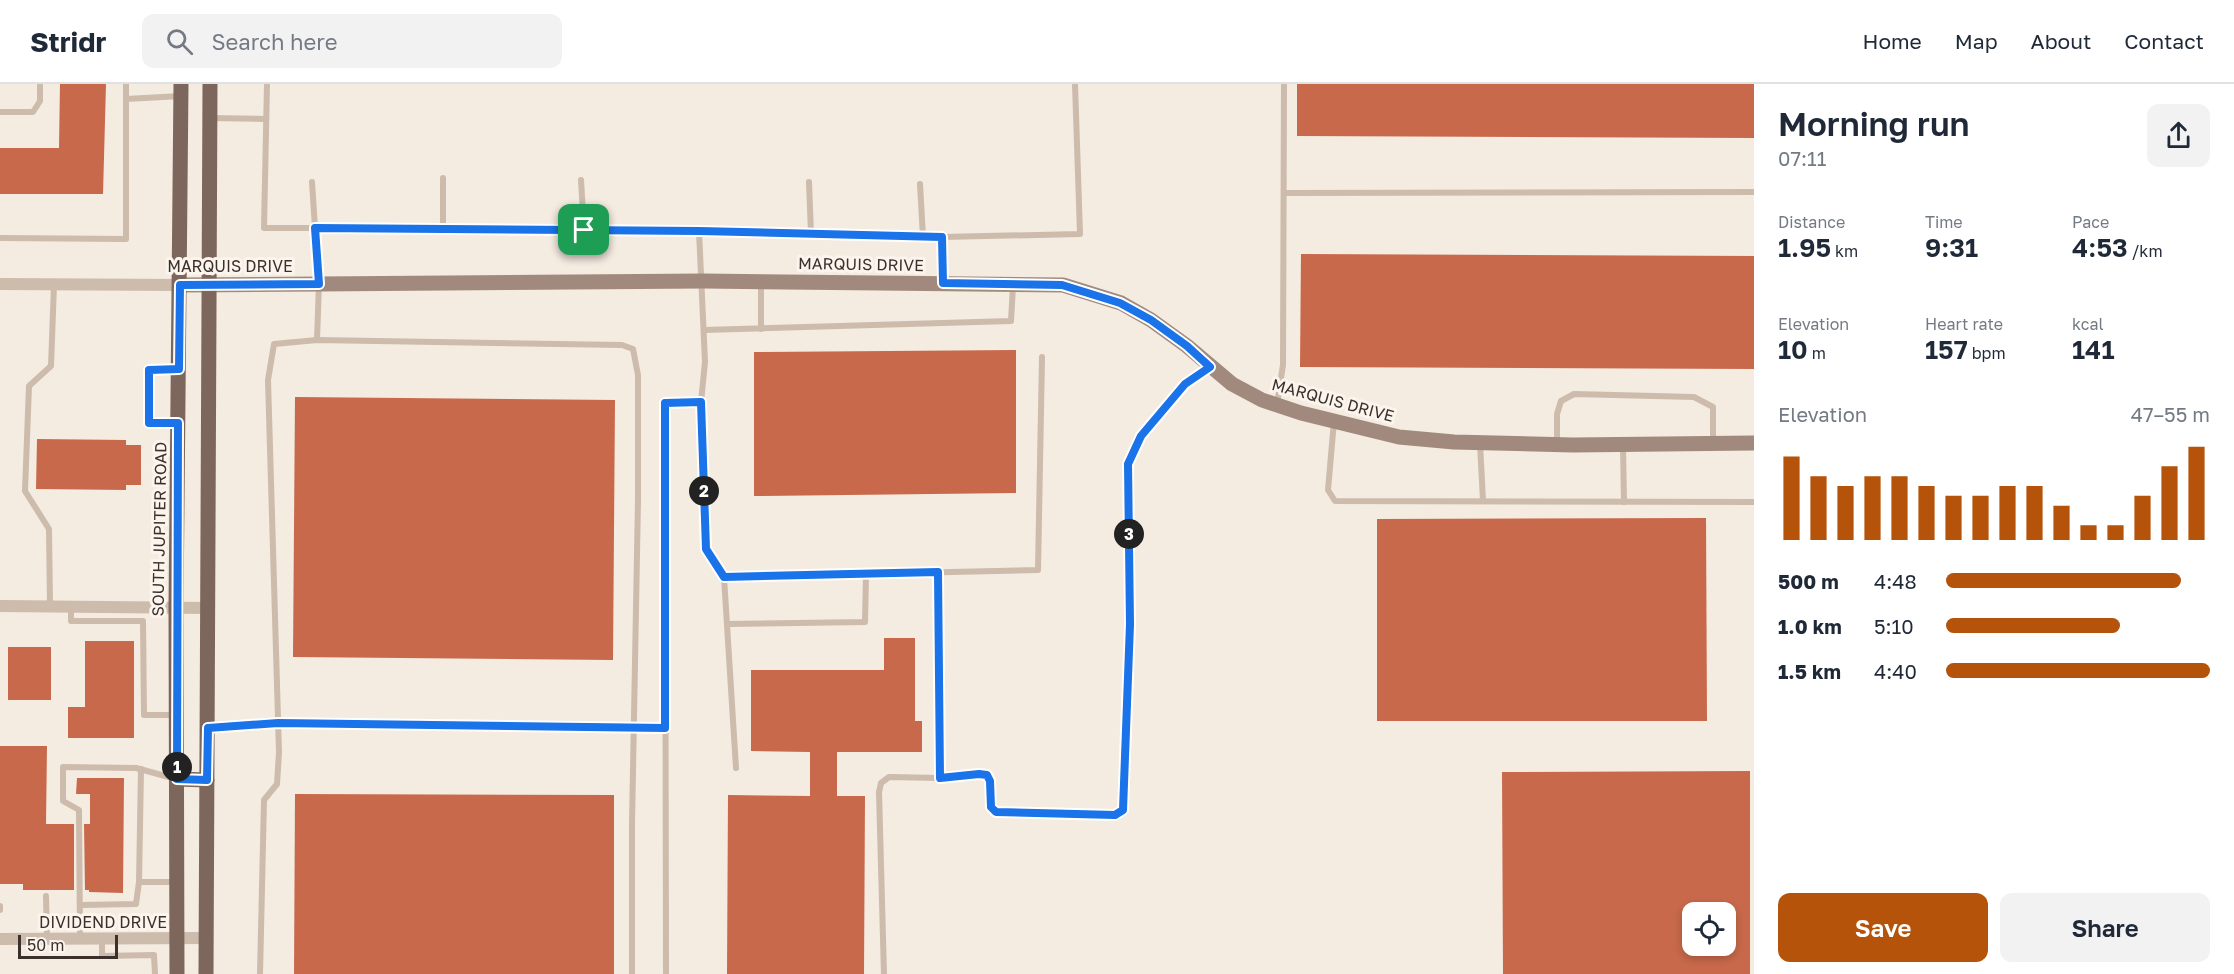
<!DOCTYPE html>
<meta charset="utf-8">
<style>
body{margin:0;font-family:"Golos Text",sans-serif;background:#f2f2f3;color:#1f2937;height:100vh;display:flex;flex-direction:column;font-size:22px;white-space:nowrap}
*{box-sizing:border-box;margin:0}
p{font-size:20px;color:#747a83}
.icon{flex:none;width:33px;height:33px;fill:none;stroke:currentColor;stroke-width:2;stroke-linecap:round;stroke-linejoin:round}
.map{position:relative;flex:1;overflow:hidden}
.sheet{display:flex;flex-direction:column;background:#fff;width:480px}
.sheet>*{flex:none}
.tools{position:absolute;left:1682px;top:818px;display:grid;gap:12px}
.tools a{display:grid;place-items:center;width:54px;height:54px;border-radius:12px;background:#fff;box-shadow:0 3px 9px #0003;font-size:30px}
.scale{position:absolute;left:18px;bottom:15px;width:100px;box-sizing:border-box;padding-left:6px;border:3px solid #3b302b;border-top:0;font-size:16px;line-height:21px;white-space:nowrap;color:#3b302b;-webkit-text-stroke:4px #fbf5ee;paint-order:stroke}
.pin{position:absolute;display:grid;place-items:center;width:51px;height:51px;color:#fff;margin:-26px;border-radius:12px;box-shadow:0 3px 9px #0006}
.km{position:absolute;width:30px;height:30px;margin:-15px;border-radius:50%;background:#222;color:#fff;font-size:16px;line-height:30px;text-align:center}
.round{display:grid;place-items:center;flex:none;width:63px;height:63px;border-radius:12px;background:#f2f2f3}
.overview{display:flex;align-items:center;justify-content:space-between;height:102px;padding:0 24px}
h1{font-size:33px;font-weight:600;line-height:45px}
.metrics{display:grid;grid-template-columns:repeat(3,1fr);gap:9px;height:102px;padding:6px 24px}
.metrics div{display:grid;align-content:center}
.metrics b{font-size:26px;font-weight:600}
.metrics small{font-size:16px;font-weight:400}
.metrics p{font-size:16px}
.chart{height:168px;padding:12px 24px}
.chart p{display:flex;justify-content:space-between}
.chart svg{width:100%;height:108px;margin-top:6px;stroke:#b45309;stroke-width:6}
.action{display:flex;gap:12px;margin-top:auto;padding:12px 24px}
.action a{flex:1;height:69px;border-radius:12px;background:#b45309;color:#fff;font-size:24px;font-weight:600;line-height:69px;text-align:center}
.action a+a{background:#f2f2f3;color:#1f2937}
ul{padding:0 24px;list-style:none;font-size:20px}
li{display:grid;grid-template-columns:96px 72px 1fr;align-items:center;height:45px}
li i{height:15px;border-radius:8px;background:#b45309}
header{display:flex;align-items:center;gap:36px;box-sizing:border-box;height:84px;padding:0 30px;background:#fff;border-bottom:2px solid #e0e1e3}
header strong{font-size:28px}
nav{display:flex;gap:33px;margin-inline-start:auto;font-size:21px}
.search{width:420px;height:54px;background:#f2f2f3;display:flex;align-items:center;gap:15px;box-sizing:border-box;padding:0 21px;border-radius:12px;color:#747a83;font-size:22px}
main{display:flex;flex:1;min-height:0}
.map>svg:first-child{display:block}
.building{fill:#c8694b;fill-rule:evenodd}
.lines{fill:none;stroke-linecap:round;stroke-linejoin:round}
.lane{stroke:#cdbbac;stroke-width:6}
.street{stroke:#cdbbac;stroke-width:12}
.secondary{stroke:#a18a7d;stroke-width:15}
.primary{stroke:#7d675c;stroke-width:15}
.route-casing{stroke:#fff;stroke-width:12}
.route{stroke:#1a73e8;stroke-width:8}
.labels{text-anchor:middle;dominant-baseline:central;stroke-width:6;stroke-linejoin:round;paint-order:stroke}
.street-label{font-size:16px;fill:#3b302b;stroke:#fbf5ee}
</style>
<header>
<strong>Stridr</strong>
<div class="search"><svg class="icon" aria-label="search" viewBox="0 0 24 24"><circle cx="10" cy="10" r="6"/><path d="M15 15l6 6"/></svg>Search here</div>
<nav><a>Home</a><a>Map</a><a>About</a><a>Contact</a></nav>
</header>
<main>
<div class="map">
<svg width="1754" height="890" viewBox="0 0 1754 890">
<rect width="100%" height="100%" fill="#f4ebe1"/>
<g class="building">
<polygon points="60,0 106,0 103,110 0,110 0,64 59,64"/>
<polygon points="1297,0 1754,0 1754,54 1297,52"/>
<polygon points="1301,170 1754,172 1754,285 1300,283"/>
<polygon points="1016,266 1016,409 754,412 754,268"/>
<polygon points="295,313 615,316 613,576 293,573"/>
<polygon points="37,355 126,356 126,361 141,361 141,401 126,401 126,406 36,405"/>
<polygon points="1706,434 1707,637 1377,637 1377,435"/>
<polygon points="884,554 915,554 915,637 922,637 922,668 837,668 837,712 865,712 864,890 727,890 728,711 810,712 810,668 751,667 751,586 884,586"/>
<polygon points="85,557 134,557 134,654 68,654 68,623 85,623"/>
<rect x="8" y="563" width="43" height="53"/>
<polygon points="0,662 47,662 46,740 74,740 74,806 23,806 23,800 0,800"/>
<path d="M1750 687V890H1503L1502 688ZM1692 828H1725V861H1692Z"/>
<polygon points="77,694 124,694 123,809 89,808 89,806 85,806 84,740 90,740 90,710 76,710"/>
<polygon points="295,710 614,711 614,890 294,890"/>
</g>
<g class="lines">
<g class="lane">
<polyline points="267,0 264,144 315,144 312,98"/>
<polyline points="126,15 126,0"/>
<polyline points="0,28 33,28 40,17 40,0"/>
<polyline points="210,34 266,35"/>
<polyline points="443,94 443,145"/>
<polyline points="581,96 584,146"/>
<polyline points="809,98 811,150"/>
<polyline points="920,100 923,153"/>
<polyline points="1284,109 1754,108"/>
<polyline points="699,147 942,153 943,198"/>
<polyline points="942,153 1080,150 1075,0"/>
<polyline points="0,154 126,155 126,15 181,12"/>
<polyline points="761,245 761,197"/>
<polyline points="704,246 1011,237 1013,202"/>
<polyline points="317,256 319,199 315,144 699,147 705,278 701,318 665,319 666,890"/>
<polyline points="701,318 706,465 724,493 1038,486 1042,273"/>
<polyline points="1277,320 1283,281 1284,0"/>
<polyline points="1334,337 1328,406 1335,417 1754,418"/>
<polyline points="177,339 149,339 149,286 178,285"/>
<polyline points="1480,359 1483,417"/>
<polyline points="1557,361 1557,330 1561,317 1574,310 1694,313 1713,323 1713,359"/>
<polyline points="1623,361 1624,418"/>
<polyline points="938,488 940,694"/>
<polyline points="724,493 736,684"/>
<polyline points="50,522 49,445 25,407 29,302 51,282 54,201"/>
<polyline points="71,523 71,537 143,537 144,631 176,631"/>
<polyline points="727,540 865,538 866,490"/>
<polyline points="208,643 278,639 665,644"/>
<polyline points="139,798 141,685"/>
<polyline points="46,812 47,854"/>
<polyline points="80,821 136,820 139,798 177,798"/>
<polyline points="0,826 0,822"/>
<polyline points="80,854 79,726 63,717 63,683 136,684 176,695"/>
<polyline points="102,854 102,872 154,871 155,890"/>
<polyline points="260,890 264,716 277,700 279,668 268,296 274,260 317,256 622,261 633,265 638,291 638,416 632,741 632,890"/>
<polyline points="884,890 879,708 881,699 889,693 940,694 979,690 987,691 990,697 991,723 996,728 1115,731 1123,726 1130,540 1128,380 1141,352 1185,300 1209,283"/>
</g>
<g class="street">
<polyline points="0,200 180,201"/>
<polyline points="0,522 208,524"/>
<polyline points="0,855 206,854"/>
</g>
<polyline class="secondary" points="180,201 703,197 1063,201 1121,219 1151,236 1187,262 1232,300 1262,316 1301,329 1399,353 1454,358 1573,361 1754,359"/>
<g class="primary">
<polyline points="177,695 207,696"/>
<polyline points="177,890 176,523 181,0"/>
<polyline points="206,890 210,0"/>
</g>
</g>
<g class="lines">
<g class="route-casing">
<polygon id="route" points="315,144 699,147 942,153 943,199 1062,201 1120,219 1151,236 1187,262 1210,283 1185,300 1141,352 1128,380 1130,540 1123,726 1115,731 996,728 991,723 990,697 987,691 979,690 940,694 938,488 724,493 706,465 701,318 665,319 665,644 278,639 208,644 207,696 177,695 178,339 149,339 149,286 179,285 180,201 319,200"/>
</g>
<use href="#route" class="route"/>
</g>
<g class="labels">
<g class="street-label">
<text transform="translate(861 180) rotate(1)">MARQUIS DRIVE</text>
<text x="230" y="182">MARQUIS DRIVE</text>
<text transform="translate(1333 316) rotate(15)">MARQUIS DRIVE</text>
<text transform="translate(159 445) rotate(-89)">SOUTH JUPITER ROAD</text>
<text x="103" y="838">DIVIDEND DRIVE</text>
</g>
</g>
</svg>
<div class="tools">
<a><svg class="icon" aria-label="locate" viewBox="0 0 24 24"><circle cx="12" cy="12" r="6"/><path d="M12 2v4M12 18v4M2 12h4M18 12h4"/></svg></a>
</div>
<div class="scale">50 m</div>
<div class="pin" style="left:584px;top:146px;background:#1e9e55"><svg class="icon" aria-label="arrive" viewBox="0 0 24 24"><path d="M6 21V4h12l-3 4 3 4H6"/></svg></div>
<b class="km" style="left:177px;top:683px">1</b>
<b class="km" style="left:704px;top:407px">2</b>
<b class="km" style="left:1129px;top:450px">3</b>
</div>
<section class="sheet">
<div class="overview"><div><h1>Morning run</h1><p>07:11</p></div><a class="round"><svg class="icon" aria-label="share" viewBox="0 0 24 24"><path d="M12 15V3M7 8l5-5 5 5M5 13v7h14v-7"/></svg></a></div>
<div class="metrics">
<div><p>Distance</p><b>1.95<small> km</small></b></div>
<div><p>Time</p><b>9:31</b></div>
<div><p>Pace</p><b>4:53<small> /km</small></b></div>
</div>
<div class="metrics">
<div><p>Elevation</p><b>10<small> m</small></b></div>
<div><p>Heart rate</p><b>157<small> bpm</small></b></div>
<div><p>kcal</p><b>141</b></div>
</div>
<div class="chart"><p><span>Elevation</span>47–55 m</p>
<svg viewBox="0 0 160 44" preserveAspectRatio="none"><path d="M5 44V10M15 44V18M25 44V22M35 44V18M45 44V18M55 44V22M65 44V26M75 44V26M85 44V22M95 44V22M105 44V30M115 44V38M125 44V38M135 44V26M145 44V14M155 44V6"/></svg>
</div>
<ul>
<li><b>500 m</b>4:48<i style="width:89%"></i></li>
<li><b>1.0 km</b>5:10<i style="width:66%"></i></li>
<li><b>1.5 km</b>4:40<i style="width:100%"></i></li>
</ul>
<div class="action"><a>Save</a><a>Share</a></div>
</section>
</main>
